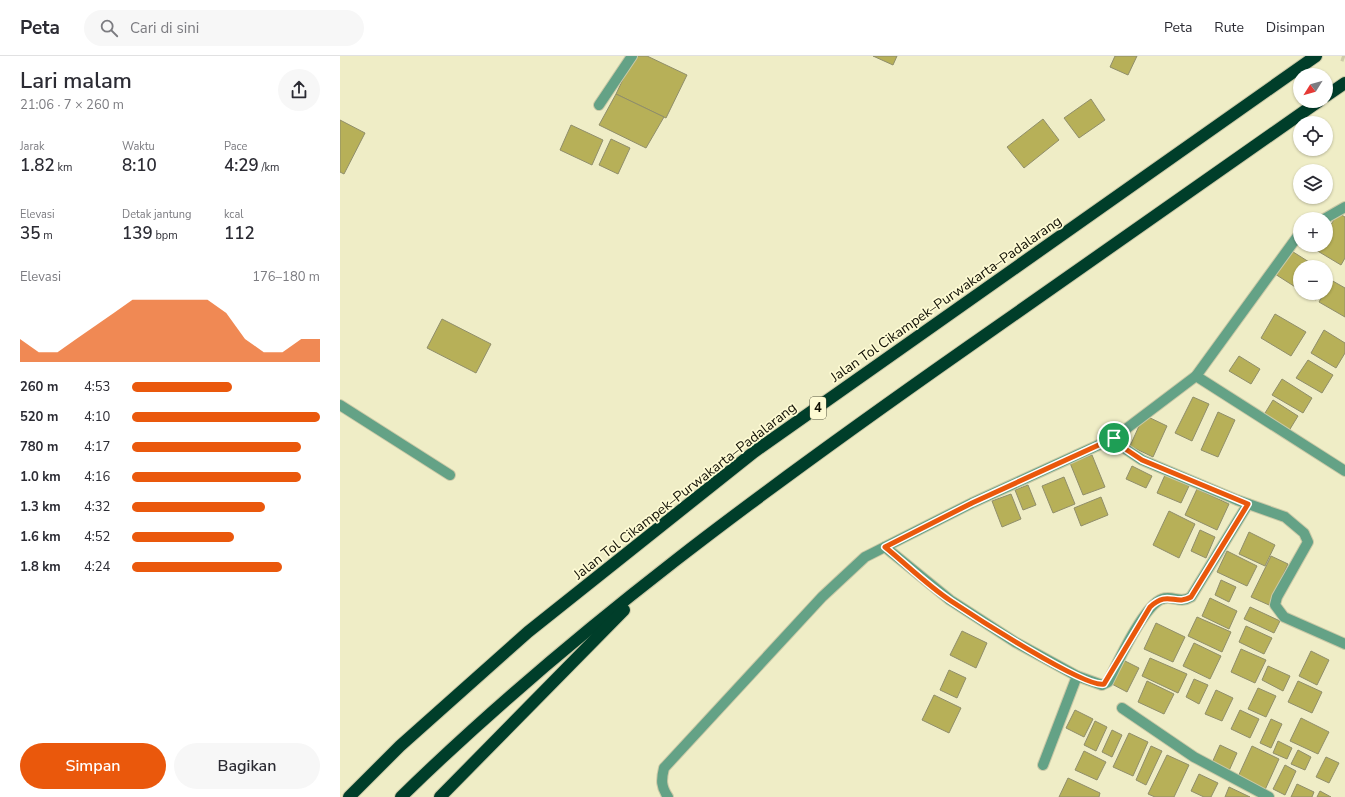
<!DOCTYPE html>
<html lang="id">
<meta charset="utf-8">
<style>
body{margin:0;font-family:"Nunito Sans",sans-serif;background:#f7f7f7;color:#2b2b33;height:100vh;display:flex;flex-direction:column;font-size:15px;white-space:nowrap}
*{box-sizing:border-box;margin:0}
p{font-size:13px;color:#7c7c81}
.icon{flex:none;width:22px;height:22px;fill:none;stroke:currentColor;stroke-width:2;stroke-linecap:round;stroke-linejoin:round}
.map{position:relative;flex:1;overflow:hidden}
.details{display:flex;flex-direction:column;background:#fff;width:340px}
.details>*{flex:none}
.needle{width:26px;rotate:233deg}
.tools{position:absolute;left:953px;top:12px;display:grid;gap:8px}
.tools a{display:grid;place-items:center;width:40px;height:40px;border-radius:50%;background:#fff;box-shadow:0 1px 3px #0004;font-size:20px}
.pin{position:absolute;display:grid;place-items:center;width:34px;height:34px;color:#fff;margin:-17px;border:2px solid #fff;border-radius:50%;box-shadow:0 1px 4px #0007}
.round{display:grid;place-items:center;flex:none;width:42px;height:42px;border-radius:21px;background:#f7f7f7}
.headline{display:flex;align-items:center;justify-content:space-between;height:68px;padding:0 20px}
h1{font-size:22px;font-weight:600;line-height:30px}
.stats{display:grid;grid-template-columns:repeat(3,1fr);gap:6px;height:68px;padding:4px 20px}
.stats div{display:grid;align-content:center}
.stats b{font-size:17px;font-weight:600}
.stats small{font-size:11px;font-weight:400}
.stats p{font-size:11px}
.chart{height:112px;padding:8px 20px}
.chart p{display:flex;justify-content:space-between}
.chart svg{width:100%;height:72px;margin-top:4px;fill:#ea580c;opacity:.7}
.cta{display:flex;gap:8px;margin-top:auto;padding:8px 20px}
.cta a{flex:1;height:46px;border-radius:24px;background:#ea580c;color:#fff;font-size:16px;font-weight:600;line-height:46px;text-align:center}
.cta a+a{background:#f7f7f7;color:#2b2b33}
ul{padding:0 20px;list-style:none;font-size:13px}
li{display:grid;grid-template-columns:64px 48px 1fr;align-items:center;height:30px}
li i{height:10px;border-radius:5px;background:#ea580c}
header{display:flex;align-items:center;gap:24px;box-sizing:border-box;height:56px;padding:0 20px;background:#fff;border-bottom:1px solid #e1e1e2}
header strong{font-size:19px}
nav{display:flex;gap:22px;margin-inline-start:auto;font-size:14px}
.search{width:280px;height:36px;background:#f7f7f7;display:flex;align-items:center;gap:10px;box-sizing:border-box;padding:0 14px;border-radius:22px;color:#7c7c81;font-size:15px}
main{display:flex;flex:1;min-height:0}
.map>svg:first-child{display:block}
.building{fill:#b7b058;stroke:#908e6a}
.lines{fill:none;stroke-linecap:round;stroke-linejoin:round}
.street-tunnel{stroke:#cecca9;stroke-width:10;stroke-dasharray:10 5;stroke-linecap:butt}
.street-casing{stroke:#cbc9a7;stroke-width:12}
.highway-casing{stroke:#cbc9a7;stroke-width:14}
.street{stroke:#64a286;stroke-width:10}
.highway{stroke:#003e2a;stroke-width:12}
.route-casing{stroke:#fff;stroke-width:8}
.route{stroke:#ea580c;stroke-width:5}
.labels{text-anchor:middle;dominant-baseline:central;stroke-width:3.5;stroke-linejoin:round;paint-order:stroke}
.shield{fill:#fdfad3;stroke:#575641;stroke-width:1}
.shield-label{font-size:13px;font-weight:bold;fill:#100f03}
.street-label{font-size:14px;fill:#100f03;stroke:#fdfad3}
</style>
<header>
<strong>Peta</strong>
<div class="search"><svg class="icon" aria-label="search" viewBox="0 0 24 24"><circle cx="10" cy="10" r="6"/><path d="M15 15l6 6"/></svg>Cari di sini</div>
<nav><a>Peta</a><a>Rute</a><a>Disimpan</a></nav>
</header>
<main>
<section class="details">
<div class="headline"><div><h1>Lari malam</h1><p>21:06 · 7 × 260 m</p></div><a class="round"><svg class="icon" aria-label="share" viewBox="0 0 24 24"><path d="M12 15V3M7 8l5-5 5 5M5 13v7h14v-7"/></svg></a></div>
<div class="stats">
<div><p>Jarak</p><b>1.82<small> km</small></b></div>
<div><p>Waktu</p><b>8:10</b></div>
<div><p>Pace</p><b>4:29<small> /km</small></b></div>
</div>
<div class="stats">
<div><p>Elevasi</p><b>35<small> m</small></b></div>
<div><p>Detak jantung</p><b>139<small> bpm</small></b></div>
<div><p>kcal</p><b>112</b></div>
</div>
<div class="chart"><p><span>Elevasi</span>176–180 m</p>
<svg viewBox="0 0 160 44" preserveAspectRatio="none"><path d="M0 44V30L10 38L20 38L30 30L40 22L50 14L60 6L70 6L80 6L90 6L100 6L110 14L120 30L130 38L140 38L150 30L160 30V44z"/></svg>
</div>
<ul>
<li><b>260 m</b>4:53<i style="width:53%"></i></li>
<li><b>520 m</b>4:10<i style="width:100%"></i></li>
<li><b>780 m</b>4:17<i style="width:90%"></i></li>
<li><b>1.0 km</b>4:16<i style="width:90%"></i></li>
<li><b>1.3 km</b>4:32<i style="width:71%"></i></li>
<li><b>1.6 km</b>4:52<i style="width:54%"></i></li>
<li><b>1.8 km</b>4:24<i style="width:80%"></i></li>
</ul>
<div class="cta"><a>Simpan</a><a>Bagikan</a></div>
</section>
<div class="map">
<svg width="1005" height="741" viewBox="0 0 1005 741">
<rect width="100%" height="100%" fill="#efedc6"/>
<g class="building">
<polygon points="294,0 307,0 347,19 326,62 276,38"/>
<polygon points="533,0 557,0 553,9"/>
<polygon points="775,0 797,0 788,19 770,11"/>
<polygon points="276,38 324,61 306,92 259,69"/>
<polygon points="751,43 765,64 739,82 724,62"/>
<polygon points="703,63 719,84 684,112 667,91"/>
<polygon points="0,64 25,77 4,118 0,116"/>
<polygon points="231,69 263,84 252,109 220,94"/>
<polygon points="271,83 290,92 278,118 259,109"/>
<polygon points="998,157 1005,161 1005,202 1001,209 976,194 978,189 986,189 986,177"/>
<polygon points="950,194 977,211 960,211 960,234 935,218"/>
<polygon points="991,224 1005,232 1005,261 979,246 984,237 986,237 986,233"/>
<polygon points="965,237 980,237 976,244"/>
<polygon points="935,258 966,276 951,300 921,282"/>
<polygon points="102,263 151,288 136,317 87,292"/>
<polygon points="984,274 1005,287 1005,297 996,312 971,297"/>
<polygon points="899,300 920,313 911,328 889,315"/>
<polygon points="968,304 993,319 982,337 956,322"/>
<polygon points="942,323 972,342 963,357 932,339"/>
<polygon points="853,341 869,348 852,385 835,377"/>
<polygon points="933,344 958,360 947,378 922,362"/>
<polygon points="878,356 895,364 878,401 861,394"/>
<polygon points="804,359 827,370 813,401 790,390"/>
<polygon points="752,399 765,431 743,439 730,407"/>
<polygon points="792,410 812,420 806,432 786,423"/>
<polygon points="825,419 849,430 841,447 817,437"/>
<polygon points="724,421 735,448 713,457 702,430"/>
<polygon points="688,429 696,449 683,454 675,434"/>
<polygon points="857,433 889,448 877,474 845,459"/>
<polygon points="671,438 681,463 662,471 652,445"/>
<polygon points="761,441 768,459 741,470 734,452"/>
<polygon points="829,455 855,468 839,502 813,489"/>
<polygon points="860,474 875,481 866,502 851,495"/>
<polygon points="909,476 935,489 925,510 899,498"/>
<polygon points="887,495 917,510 907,530 877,516"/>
<polygon points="931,500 948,508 929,549 911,541"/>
<polygon points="881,524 896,531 889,546 875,539"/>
<polygon points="870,542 897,555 889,573 862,560"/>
<polygon points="910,551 940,565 934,577 904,563"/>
<polygon points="857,561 891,576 882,596 848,580"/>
<polygon points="816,567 845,581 833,606 804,593"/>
<polygon points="906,570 932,582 924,598 899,586"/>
<polygon points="622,575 647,587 636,612 610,599"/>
<polygon points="854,587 881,600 870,623 843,610"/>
<polygon points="901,593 926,604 915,627 891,616"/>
<polygon points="971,595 989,604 977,629 959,620"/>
<polygon points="810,602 847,618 838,637 802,620"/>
<polygon points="781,603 799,612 787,636 770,627"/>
<polygon points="928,610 950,620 943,635 922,624"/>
<polygon points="609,614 626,622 617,642 600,634"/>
<polygon points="854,623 868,629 859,648 846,641"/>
<polygon points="807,625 834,638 824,658 798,646"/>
<polygon points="958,625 982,636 972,657 948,646"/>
<polygon points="918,632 936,640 926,661 908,653"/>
<polygon points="876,634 893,642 882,665 865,658"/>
<polygon points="594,639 621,652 609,677 582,664"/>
<polygon points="735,654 753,663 744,681 726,672"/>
<polygon points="900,654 919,663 910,682 891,673"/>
<polygon points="961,662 989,676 978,698 950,685"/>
<polygon points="931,663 942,668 931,692 920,687"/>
<polygon points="755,665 767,671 756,695 744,689"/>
<polygon points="772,674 782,679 772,701 762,696"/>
<polygon points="789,677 808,686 793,720 773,711"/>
<polygon points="938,685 952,692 947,703 933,697"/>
<polygon points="880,689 897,697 888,717 871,709"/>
<polygon points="811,690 822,695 806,729 796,724"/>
<polygon points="912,690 939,703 924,736 897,723"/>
<polygon points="958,694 971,701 965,714 951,708"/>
<polygon points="744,695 766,706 757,724 735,714"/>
<polygon points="827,699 849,709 834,741 815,741 808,738"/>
<polygon points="986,701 999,707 989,727 976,721"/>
<polygon points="945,709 956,715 945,739 933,733"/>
<polygon points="859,718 878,727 871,741 864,741 851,735"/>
<polygon points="728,722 760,737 759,741 719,741"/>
<polygon points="957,728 974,736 972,741 951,741"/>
<polygon points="889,731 910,741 885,741"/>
<polygon points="980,735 991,741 977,741"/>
</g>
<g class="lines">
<polyline class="street-tunnel" points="1002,0 1005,1"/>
<g class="street-casing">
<g id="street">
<polyline points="259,49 292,0"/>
<polyline points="984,163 1005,151"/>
<polyline points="856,320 1005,415"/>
<polyline points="0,349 110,419"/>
<polyline points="774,382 787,394 802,404 897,444 945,461 964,477 968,486 937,541 935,549 944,561 1005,588"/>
<path d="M545 491 610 544 675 586 737 620 762 629 768 626C777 608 804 549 822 543 833 539 839 548 851 541L908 448"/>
<polyline points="782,652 854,701 929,741"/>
<polyline points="703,709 737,620"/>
<path d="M328 741C321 731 321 724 324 712L482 541 525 501 632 447 774 382 856 320 960 177"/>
</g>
</g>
<g class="highway-casing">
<g id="highway">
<polyline points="986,40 1005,27"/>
<polyline points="9,741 60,690 188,576 414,396 976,0"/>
<path d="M61 741C234 572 431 429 628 291 745 209 862 127 979 45"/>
<polyline points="100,741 284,554"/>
</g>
</g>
<use href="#street" class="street"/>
<use href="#highway" class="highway"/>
</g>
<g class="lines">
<g class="route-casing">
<path id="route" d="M774 382 787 394 802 404 908 448 851 541C835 550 828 534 810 551L764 628C746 633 632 559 611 545 587 529 566 508 545 491L632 447Z"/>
</g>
<use href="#route" class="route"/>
</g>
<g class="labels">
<rect class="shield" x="470" y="341" width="16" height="22" rx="3"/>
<g class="shield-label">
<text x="478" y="352">4</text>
</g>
<g class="street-label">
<text transform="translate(606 243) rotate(-35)">Jalan Tol Cikampek–Purwakarta–Padalarang</text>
<text transform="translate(345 435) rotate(-38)">Jalan Tol Cikampek–Purwakarta–Padalarang</text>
</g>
</g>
</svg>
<div class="tools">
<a><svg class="needle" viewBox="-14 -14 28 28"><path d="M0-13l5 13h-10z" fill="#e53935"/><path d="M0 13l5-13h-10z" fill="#7c7c81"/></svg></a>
<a><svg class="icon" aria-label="locate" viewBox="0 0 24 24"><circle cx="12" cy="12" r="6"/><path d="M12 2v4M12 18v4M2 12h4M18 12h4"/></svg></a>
<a><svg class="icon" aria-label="layers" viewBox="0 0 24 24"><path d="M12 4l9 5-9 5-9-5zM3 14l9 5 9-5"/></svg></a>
<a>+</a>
<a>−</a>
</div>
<div class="pin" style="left:774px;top:382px;background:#1e9e55"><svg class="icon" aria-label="arrive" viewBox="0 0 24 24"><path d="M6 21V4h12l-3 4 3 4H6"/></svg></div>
</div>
</main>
